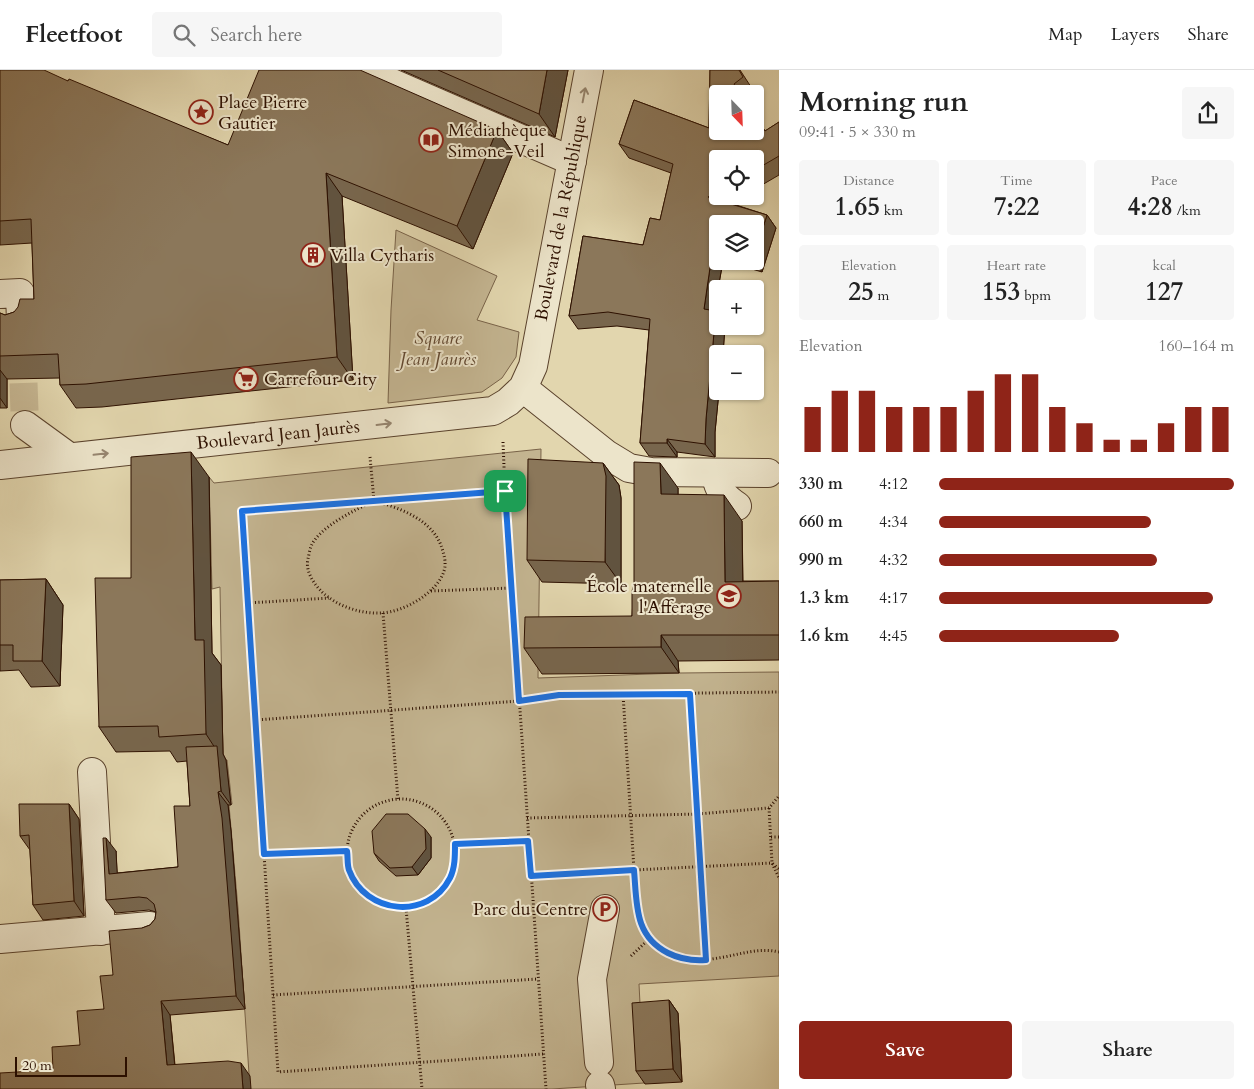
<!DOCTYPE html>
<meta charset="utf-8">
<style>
body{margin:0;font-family:Cardo,serif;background:#f6f6f6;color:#222;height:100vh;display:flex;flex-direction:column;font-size:19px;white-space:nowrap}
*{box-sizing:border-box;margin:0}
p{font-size:16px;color:#767676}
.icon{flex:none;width:28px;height:28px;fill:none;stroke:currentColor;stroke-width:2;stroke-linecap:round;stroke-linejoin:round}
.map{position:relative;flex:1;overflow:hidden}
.details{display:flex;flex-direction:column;background:#fff;width:475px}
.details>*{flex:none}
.needle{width:32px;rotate:157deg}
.tools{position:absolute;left:709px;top:15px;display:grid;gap:10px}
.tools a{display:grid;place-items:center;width:55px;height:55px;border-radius:5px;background:#fff;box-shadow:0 1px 4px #0004;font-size:25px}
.scale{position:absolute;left:15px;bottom:12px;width:112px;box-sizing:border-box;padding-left:5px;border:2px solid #2d1000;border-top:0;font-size:14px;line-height:18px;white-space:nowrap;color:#2d1000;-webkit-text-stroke:4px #ece4ca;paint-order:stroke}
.pin{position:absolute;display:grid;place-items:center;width:42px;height:42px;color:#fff;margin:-21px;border-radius:10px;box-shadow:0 2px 8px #0006}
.round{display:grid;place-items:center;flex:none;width:52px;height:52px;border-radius:5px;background:#f6f6f6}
.headline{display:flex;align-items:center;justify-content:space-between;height:85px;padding:0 20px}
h1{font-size:28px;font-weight:700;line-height:38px}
.metrics{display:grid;grid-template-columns:repeat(3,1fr);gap:8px;height:85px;padding:5px 20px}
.metrics div{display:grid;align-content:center;border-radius:5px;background:#f6f6f6;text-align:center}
.metrics b{font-size:25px;font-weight:700}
.metrics small{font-size:14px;font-weight:400}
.metrics p{font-size:14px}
.chart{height:140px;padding:10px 20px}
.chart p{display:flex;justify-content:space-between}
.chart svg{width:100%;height:90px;margin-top:5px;stroke:#8f2418;stroke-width:6}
.primary-button{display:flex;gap:10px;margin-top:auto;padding:10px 20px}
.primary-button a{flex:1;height:58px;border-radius:5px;background:#8f2418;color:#fff;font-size:20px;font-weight:700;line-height:58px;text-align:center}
.primary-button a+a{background:#f6f6f6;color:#222}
ul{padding:0 20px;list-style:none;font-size:16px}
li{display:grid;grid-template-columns:80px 60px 1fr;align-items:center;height:38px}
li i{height:12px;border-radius:6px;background:#8f2418}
header{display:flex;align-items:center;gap:30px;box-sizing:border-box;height:70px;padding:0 25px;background:#fff;border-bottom:1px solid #e0e0e0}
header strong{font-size:24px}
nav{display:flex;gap:28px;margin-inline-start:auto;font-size:18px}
.search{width:350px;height:45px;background:#f6f6f6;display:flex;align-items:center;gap:12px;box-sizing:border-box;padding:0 18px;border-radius:5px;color:#767676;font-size:19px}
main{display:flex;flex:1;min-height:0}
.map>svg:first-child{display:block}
.green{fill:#c3b490;stroke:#786248}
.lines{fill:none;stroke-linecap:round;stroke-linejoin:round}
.minor-tunnel{stroke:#c7b894;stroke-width:28;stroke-dasharray:28 14;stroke-linecap:butt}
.minor-casing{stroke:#5a422c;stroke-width:30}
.path{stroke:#2d1000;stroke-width:3;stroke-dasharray:1 2.5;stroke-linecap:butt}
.minor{stroke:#ece4ca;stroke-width:28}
.wall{fill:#78664d;stroke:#2d1000}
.shaded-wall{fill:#61533f;stroke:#2d1000}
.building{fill:#8b775a;stroke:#2d1000}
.oneway{stroke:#96856f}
.route-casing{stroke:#fff;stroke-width:10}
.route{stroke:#1a73e8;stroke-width:6}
.labels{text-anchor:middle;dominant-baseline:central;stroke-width:4;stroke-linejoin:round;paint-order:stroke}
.poi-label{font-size:18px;fill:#2d1000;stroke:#ece4ca;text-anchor:start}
.street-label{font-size:18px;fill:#2d1000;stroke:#ece4ca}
.park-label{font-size:18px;font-style:italic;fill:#624932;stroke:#ece4ca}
</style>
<header>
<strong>Fleetfoot</strong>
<div class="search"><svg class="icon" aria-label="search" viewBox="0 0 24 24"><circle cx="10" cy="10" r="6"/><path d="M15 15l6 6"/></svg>Search here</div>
<nav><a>Map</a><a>Layers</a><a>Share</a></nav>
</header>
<main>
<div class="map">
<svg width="779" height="1019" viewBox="0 0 779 1019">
<rect width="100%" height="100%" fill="#e2d6ae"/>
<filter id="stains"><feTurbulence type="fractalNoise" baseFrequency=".004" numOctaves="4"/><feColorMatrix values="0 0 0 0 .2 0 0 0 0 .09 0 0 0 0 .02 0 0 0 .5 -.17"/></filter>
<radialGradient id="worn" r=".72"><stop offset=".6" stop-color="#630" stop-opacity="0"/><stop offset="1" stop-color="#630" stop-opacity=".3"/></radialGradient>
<g class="green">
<polygon points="396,160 497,206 477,250 519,262 516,287 502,308 482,322 388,333 391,240"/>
<polygon points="541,379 538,608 679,603 779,602 779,906 639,914 644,1013 552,1019 250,1019 238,838 229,735 232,734 227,690 223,690 220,517 212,519 209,407 214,413"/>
</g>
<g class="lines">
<polyline class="minor-tunnel" points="22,271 25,355"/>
<g class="minor-casing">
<g id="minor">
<polyline points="362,0 572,91"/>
<polyline points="0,224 20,223 21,252"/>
<polyline points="523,318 606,384 629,398 651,402 768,403"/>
<polyline points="25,355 69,387"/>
<polyline points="0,395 493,341 508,332 523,318 533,296 589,0"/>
<path d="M715 403C719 420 722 426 737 436"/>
<polyline points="92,702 101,861"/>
<polyline points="0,869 150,856"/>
<polyline points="599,992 592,909 605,839"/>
<polyline points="600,1015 601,1019"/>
</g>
</g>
<g class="path">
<polyline points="503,372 505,421"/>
<polyline points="370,387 374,431"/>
<path d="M374 431C401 438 436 451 443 482 445 488 446 495 444 501 437 523 404 542 381 543 360 544 337 536 322 522 314 514 305 501 308 489 309 484 310 478 312 474 323 455 355 440 374 431Z"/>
<polyline points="431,521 511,518"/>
<polyline points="248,533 329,528"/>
<polyline points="383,543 398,730"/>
<polyline points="623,624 634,800 772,793 779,808"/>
<polyline points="690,624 706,890"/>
<polyline points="255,650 519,631 559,625 779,622"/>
<circle cx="401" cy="783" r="54"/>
<polyline points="769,738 772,793 779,799"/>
<polyline points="527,748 698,744 769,738 779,726"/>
<polyline points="771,767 779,767"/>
<polyline points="455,774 529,771"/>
<polyline points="264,783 347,781"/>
<polyline points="531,806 634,800 636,824"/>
<polyline points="406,838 422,1019"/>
<path d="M638 847C640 852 641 857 644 862 657 888 692 893 718 888 739 885 758 877 779 882"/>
<polyline points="631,886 649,869"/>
<polyline points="273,925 538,909"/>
<polyline points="543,984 278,1002 242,441 505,421 546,1019"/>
</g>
<use href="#minor" class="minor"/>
</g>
<g class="wall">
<polygon points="0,0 68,11 228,75 497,60 513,83 473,179 342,126 353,310 102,337 76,338 60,315 60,308 7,309 7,338 0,338 0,243 5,245 14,242 34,229 32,173 0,175"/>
<polygon points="401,0 568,0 555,67"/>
<polygon points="710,0 740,0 753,20 748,24 718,24 718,61 755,61 755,45 765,61 779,52 779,105 755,119 755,89 718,89 718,126 742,126 730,133 767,145 776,158 762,202 725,191 755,191 755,154 718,154 718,191 723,191 718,219 718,225 715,241 718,243 718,256 725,256 723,284 718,284 718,321 719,321 715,362 715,387 677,382 677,387 649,386 640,373 649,260 617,256 578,259 569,246 583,166 643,175 650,148 660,150 671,103 629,88 619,74 634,30 709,58"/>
<polygon points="603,393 619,415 621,428 621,514 542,512 527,490"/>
<polygon points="209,407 212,583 221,595 223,684 226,690 231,735 228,735 231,761 245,939 170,945 175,995 250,1006 53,1000 80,975 104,939 113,905 142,858 150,855 155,849 156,842 149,840 116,843 106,830 116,781 117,803 178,797 190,736 187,691 177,692 170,681 116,682 99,657 131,508"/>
<polygon points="678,418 678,425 742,451 743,511 779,511 779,590 678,591 679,603 542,604 524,578 632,546 634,514"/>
<polygon points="46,509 63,535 60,616 31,617 19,600 0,601 0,510"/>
<polygon points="69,734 79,749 84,846 43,850 33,835 30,780 20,766"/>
<polygon points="431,767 431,788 418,805 396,806 379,791 374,783"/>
<polygon points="669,930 678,943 682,1012 645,1014 636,1001"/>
</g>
<g class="shaded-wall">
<polygon points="547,0 568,0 555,67 539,44"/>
<polygon points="497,60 513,83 473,179 457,156"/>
<polygon points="326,103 342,126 353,310 337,287"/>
<polygon points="767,145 776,158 762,202 755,191 755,182"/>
<polygon points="713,177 718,183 718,191 723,191 718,219 718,225 713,252 704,239"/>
<polygon points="716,241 718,243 718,256 725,256 723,284 718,284 718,321 719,321 715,362 715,387 705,374 706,349"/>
<polygon points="0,300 7,309 7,338 0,328"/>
<polygon points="667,369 677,382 677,387 667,373"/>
<polygon points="191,382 209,407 212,583 221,595 223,684 226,690 231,735 221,721 217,681 206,664 195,570"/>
<polygon points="603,393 619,415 621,428 621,514 605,492"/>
<polygon points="660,393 678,418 678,449 661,424"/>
<polygon points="724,425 742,451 743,537 725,512"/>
<polygon points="46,509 63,535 60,616 42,591"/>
<polygon points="661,565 678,591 679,603 661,577"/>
<polygon points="218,722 228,735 231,761 245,939 236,926"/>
<polygon points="69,734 79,749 84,846 74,831"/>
<polygon points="425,759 431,767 431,788 418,805 412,797"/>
<polygon points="106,768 116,781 118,817 109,804"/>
<polygon points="669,930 678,943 682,1012 673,999"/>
<polygon points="161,931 170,945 176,1009 167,995"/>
<polygon points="241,993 250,1006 251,1019 243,1019"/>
</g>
<g class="building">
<polygon points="0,0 44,0 68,11 69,9 228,75 259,0 360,0 497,60 457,156 326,103 337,287 86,314 60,315 58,284 0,286 0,243 5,245 14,242 18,237 20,229 34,229 31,149 0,151"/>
<polygon points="438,0 547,0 539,44"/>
<polygon points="710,0 739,0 743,7 734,14 740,24 718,24 718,61 755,61 755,46 765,61 779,52 779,86 755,100 755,89 718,89 718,122 708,127 767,145 755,182 755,154 718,154 718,179 713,177 704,239 716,241 706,349 705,374 667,369 667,373 640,373 650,249 608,242 569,246 583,166 643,175 650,148 660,150 673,94 619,74 634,30 709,58"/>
<polygon points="191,382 195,570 204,570 206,664 159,667 158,656 99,657 95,508 131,508 131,387"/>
<polygon points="528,389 603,393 606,406 605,492 527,490"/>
<polygon points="634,392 660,393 661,424 724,425 725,512 779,511 779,565 661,565 661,577 524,578 525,547 632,546 632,521 634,514"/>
<polygon points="46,509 42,591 13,591 13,575 0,575 0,510"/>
<polygon points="217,676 221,721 218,722 222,748 236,926 161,931 167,995 228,991 241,993 243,1019 0,1019 0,1003 53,1000 52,977 80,975 77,941 104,939 100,906 113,905 109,861 142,858 150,855 155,849 156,842 154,834 147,828 139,827 106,830 103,768 106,768 109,804 178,797 174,736 190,736 186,677"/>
<polygon points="19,734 69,734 74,831 33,835 29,765 20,766"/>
<polygon points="386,744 408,744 425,759 426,779 412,797 390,798 374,783 372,761"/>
<polygon points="669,930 673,999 636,1001 632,933"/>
</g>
<defs><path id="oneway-shaft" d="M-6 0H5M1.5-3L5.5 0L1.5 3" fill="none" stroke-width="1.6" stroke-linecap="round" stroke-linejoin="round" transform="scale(1.25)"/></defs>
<g class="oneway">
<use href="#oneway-shaft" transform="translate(584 25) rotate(-79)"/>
<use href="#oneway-shaft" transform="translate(384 354) rotate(-7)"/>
<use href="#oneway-shaft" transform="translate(101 384) rotate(-6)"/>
</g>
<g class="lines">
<g class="route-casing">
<path id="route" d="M505 421 519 631 559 625 690 624 706 890C693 891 680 889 668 883 634 866 637 834 634 800L531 806 528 771 455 774C455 786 455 798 450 808 428 851 365 844 349 800 347 794 348 787 347 781L264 784 242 441Z"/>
</g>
<use href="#route" class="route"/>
</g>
<defs>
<g id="sight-ring" transform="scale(1.25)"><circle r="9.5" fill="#ece4ca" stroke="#8f2418" stroke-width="1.5"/><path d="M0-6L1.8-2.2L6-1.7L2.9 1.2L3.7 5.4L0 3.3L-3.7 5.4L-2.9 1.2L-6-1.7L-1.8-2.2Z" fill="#8f2418"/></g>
<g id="library-ring" transform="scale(1.25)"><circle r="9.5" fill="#ece4ca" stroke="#8f2418" stroke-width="1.5"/><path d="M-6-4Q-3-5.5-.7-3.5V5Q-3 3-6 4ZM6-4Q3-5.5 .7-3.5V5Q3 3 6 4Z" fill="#8f2418"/></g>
<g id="building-ring" transform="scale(1.25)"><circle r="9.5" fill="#ece4ca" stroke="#8f2418" stroke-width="1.5"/><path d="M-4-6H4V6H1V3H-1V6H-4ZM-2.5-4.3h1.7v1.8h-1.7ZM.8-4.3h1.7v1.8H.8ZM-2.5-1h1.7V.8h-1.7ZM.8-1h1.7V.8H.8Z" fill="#8f2418"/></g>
<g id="supermarket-ring" transform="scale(1.25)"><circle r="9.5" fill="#ece4ca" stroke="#8f2418" stroke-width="1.5"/><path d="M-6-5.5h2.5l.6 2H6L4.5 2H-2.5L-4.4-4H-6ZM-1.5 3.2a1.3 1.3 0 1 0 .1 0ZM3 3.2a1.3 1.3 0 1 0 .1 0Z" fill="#8f2418"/></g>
<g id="school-ring" transform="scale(1.25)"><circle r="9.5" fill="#ece4ca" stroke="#8f2418" stroke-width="1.5"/><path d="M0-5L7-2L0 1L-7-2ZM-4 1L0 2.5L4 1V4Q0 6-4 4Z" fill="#8f2418"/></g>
<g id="parking-ring" transform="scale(1.25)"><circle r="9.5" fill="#ece4ca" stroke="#8f2418" stroke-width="1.5"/><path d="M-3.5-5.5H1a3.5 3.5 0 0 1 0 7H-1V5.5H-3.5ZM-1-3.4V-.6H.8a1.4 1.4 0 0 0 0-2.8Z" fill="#8f2418"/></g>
</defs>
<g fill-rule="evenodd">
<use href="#sight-ring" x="201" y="42"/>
<use href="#library-ring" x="431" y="70"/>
<use href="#building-ring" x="313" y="185"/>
<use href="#supermarket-ring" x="246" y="309"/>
<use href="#school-ring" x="729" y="526"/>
<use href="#parking-ring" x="605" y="839"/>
</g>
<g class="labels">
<g class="poi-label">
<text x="218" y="32">Place Pierre<tspan x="218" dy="21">Gautier</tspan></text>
<text x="448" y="60">Médiathèque<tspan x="448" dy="21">Simone-Veil</tspan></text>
<text x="330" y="185">Villa Cytharis</text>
<text x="264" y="309">Carrefour City</text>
<text x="712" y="516" text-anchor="end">École maternelle<tspan x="712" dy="21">l'Afferage</tspan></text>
<text x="588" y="839" text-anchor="end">Parc du Centre</text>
</g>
<g class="street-label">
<text transform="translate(561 148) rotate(-79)">Boulevard de la République</text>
<text transform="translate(278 365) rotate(-6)">Boulevard Jean Jaurès</text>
</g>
<g class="park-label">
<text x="438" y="268">Square<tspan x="438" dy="21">Jean Jaurès</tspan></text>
</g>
</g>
<rect width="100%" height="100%" filter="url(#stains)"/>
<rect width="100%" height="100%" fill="url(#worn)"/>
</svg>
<div class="tools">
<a><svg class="needle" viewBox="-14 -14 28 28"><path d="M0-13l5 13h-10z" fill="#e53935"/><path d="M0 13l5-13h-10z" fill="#767676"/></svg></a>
<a><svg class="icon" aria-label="locate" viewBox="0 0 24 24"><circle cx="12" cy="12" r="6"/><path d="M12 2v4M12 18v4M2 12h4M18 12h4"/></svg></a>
<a><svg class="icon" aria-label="layers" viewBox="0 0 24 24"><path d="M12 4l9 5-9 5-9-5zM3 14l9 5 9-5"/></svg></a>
<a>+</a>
<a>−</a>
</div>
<div class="scale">20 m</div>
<div class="pin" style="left:505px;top:421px;background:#1e9e55"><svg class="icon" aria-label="arrive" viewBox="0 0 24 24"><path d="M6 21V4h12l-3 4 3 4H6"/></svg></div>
</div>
<section class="details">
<div class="headline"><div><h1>Morning run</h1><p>09:41 · 5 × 330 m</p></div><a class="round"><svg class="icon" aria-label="share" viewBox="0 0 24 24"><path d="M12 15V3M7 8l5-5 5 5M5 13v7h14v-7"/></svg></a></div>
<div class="metrics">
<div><p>Distance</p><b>1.65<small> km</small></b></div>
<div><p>Time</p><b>7:22</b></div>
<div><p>Pace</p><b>4:28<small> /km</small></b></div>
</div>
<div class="metrics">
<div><p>Elevation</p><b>25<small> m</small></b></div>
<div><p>Heart rate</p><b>153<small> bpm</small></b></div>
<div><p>kcal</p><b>127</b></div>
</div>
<div class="chart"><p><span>Elevation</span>160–164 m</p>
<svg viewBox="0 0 160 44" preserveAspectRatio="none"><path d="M5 44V22M15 44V14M25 44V14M35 44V22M45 44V22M55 44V22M65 44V14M75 44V6M85 44V6M95 44V22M105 44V30M115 44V38M125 44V38M135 44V30M145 44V22M155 44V22"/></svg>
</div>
<ul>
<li><b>330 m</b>4:12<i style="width:100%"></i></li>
<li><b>660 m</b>4:34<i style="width:72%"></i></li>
<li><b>990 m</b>4:32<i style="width:74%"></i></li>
<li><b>1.3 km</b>4:17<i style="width:93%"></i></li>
<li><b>1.6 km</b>4:45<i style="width:61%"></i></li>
</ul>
<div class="primary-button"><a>Save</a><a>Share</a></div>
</section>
</main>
